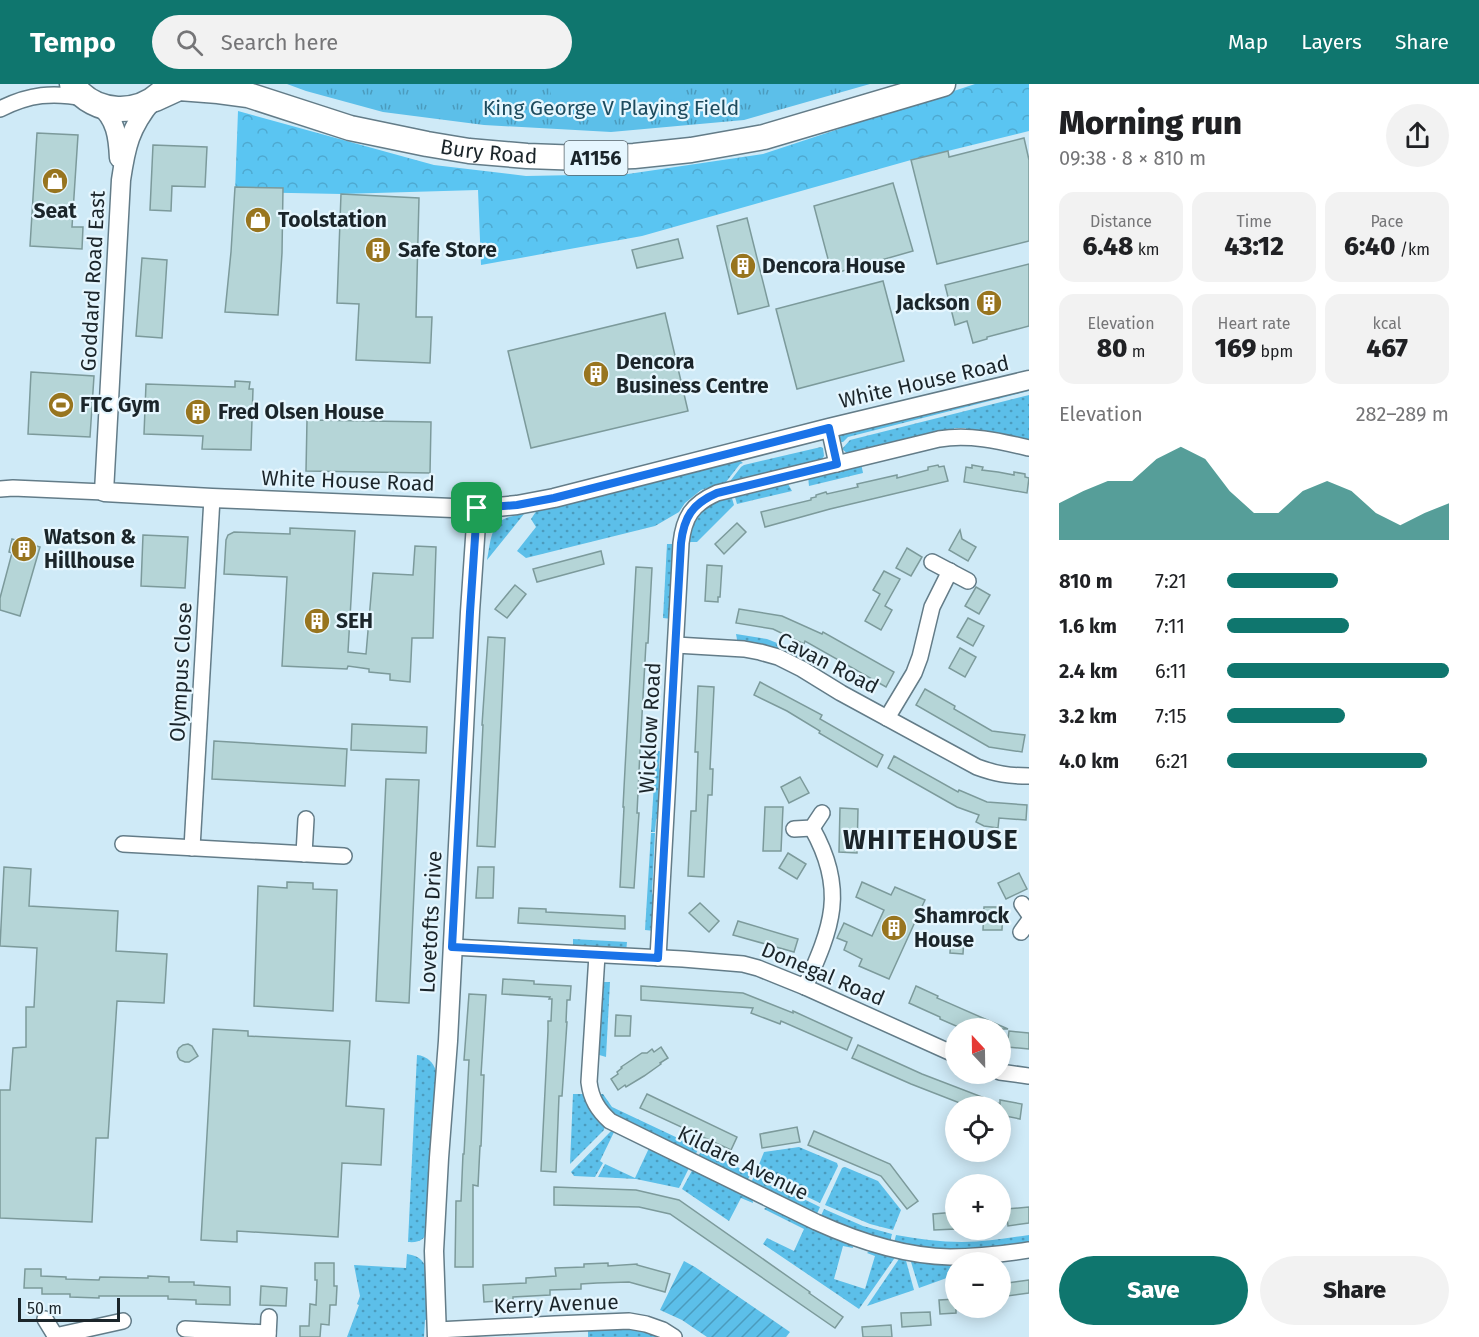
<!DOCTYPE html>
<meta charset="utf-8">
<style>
body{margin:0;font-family:"Fira Sans",sans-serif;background:#f2f2f2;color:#202124;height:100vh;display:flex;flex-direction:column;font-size:22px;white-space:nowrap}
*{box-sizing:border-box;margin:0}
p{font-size:20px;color:#757577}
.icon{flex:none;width:33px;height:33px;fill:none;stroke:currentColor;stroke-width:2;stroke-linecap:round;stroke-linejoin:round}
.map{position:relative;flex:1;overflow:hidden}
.panel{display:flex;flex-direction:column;background:#fff;width:450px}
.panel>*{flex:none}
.needle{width:39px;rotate:338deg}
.tools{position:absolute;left:945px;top:934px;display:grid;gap:12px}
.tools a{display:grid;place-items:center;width:66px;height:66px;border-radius:50%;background:#fff;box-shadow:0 3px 15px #0003;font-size:30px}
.scale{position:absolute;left:18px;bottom:15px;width:102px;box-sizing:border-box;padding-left:6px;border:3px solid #1b252a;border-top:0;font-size:16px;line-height:21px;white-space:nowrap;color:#1b252a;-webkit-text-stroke:4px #e5f6fe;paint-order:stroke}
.pin{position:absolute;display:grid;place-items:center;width:51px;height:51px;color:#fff;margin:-26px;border-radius:12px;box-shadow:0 3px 9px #0006}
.round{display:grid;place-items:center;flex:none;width:63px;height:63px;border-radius:32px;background:#f2f2f2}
.summary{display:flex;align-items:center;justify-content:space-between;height:102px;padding:0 30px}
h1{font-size:33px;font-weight:800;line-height:45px}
.figures{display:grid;grid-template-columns:repeat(3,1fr);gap:9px;height:102px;padding:6px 30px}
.figures div{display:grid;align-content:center;border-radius:15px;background:#f2f2f2;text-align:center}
.figures b{font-size:26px;font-weight:800}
.figures small{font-size:16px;font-weight:400}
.figures p{font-size:16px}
.chart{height:168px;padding:12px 30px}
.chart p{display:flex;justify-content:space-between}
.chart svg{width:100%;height:108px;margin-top:6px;fill:#0f766e;opacity:.7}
.action{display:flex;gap:12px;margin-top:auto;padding:12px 30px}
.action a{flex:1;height:69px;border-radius:36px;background:#0f766e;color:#fff;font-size:24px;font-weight:800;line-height:69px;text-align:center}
.action a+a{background:#f2f2f2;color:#202124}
ul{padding:0 30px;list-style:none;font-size:20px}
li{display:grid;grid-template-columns:96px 72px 1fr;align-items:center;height:45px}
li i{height:15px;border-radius:8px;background:#0f766e}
header{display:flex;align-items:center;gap:36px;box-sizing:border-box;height:84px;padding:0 30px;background:#0f766e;color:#fff}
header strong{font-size:28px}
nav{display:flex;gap:33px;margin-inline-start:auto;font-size:21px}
.search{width:420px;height:54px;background:#f2f2f2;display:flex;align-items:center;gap:15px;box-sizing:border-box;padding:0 21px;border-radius:33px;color:#757577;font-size:22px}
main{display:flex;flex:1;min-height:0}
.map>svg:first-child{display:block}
.grass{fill:url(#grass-dots)}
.forest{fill:url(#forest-crowns)}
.park{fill:url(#park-tufts)}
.garden{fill:url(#garden-furrows)}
.pitch{fill:#5cbfe9}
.building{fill:#b5d5d7;stroke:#7c9a9b;stroke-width:1.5}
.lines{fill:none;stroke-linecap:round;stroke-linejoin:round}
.minor-casing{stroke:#637c88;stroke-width:18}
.tertiary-casing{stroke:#637c88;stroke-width:21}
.primary-casing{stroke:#637c88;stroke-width:27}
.minor{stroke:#fff;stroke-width:15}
.tertiary{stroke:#fff;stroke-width:18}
.primary{stroke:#fff;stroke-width:24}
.route-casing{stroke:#fff;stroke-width:12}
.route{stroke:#1a73e8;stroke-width:8}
.labels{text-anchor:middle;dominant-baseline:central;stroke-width:4.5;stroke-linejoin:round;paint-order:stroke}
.shield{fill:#e5f6fe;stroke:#58646a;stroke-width:1.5}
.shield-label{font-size:20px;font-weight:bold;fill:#1b252a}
.park-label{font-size:21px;fill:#1d4b5e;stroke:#e5f6fe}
.street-label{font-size:21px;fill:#1b252a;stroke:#e5f6fe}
.poi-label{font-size:21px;font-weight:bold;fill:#1b252a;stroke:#e5f6fe;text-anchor:start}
.district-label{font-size:27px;font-weight:bold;letter-spacing:1.5px;fill:#1b252a;stroke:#e5f6fe}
</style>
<header>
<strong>Tempo</strong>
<div class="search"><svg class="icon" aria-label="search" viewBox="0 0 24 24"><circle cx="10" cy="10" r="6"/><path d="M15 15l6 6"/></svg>Search here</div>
<nav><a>Map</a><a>Layers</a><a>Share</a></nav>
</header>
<main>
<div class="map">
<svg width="1029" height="1253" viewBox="0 0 1029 1253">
<defs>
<pattern id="grass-dots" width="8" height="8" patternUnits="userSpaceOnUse" patternTransform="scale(1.5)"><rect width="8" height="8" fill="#5cbfe9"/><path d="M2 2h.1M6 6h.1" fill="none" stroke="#4b9bbd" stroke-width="1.8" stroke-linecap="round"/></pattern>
<pattern id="forest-crowns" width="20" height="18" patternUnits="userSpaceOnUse" patternTransform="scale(1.5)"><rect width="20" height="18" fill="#5ac5f2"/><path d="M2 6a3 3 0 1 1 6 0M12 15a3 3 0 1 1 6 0" fill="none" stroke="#4ea9d0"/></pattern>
<pattern id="park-tufts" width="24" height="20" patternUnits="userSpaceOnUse" patternTransform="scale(1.5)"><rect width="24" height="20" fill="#5cbfe9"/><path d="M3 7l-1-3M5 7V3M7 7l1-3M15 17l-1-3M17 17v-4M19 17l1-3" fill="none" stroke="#4b9bbd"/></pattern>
<pattern id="garden-furrows" width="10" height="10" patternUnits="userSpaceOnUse" patternTransform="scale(1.5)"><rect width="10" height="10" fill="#5cbfe9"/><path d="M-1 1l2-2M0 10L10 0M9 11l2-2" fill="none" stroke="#4b9bbd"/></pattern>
</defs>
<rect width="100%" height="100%" fill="#cfeaf7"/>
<g class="grass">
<polygon points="1029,301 1029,307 848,353 843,358 839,358 839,354 842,349"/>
<polygon points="1029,311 1029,359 966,347 966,344 954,344 954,347 848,370 842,365 850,356"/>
<polygon points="821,363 823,364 824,372 822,375 813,377 814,381 731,400 731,396 741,383 744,381"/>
<polygon points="738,375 743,379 740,380 726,398 701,406 685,419 679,428 655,442 526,474 517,467 536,443 531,435 537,426"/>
<polygon points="861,379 863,389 809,402 808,392"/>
<polygon points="787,398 792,407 737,420 734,410"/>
<polygon points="731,411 734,421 697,458 689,458 690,441 706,421"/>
<path d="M524 430 487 476C490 463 490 441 504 435 510 432 518 431 524 430Z"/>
<polygon points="667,460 677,460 672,535 663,534"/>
<polygon points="736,550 767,555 800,568 798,572 793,575 738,561"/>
<polygon points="656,667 660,667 659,684 664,697 662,725 656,736 655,748 651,748"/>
<polygon points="651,749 655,749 652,809 657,821 655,847 645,846"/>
<polygon points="573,855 627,858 626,868 573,862"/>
<polygon points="603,898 610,898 606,973 596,970 600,900"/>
<path d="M417 971C427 972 433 978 436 987L429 1143C426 1155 420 1159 408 1158Z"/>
<polygon points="573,1010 586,1010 605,1040 604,1046 570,1080"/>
<polygon points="596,1010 603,1010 612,1023 699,1064 694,1073 612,1033"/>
<polygon points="613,1045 615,1046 600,1077 603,1079 595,1093 574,1092 571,1088"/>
<polygon points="650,1062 690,1082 679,1104 636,1095 598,1093 605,1080 635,1094"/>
<polygon points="799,1063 837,1079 838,1082 820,1119 756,1088 764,1068"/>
<polygon points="702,1065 751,1090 746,1099 697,1075"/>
<polygon points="694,1083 752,1111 753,1119 741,1114 729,1137 682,1105"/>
<polygon points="845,1083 878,1097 901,1126 893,1146 870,1140 825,1121 842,1084"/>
<polygon points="755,1091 820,1123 816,1132 750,1100"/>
<polygon points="770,1120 852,1158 853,1164 843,1162 834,1195 865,1205 875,1172 867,1169 872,1165 896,1172 859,1225 763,1160 767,1154 794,1167 804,1145 764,1125"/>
<polygon points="824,1125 863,1142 892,1150 890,1158 888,1159 820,1134"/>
<path d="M896 1151C918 1155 940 1158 962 1158 985 1158 1007 1154 1029 1151V1161L942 1168 894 1159Z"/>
<path d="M407 1170C429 1173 427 1189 428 1206 428 1216 429 1226 429 1235L425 1236 424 1253H347L359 1221 357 1220 360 1212 354 1181 406 1184Z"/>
<polygon points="901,1172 905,1173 914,1206 867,1222"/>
<polygon points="914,1174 956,1179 955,1191 919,1204 911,1178"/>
<polygon points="636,1243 663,1253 588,1253 588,1246"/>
</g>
<polygon class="forest" points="975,0 1029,0 1029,47 911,76 642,152 481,181 478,106 341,110 235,108 238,27 434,81 526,92 628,90 763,70"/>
<polygon class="park" points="287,0 870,0 744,36 611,48 484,41 383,28 306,7"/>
<polygon class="garden" points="684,1177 695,1183 790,1248 786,1253 707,1253 682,1236 660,1226"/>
<polygon class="pitch" points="549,0 684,0 686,13 555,35"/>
<g class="building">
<polygon points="37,49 78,51 72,143 83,143 82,165 30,162"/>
<polygon points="1024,54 1029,76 1029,157 937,180 911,76 948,67 949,73"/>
<polygon points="153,61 207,63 205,103 172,102 171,127 150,126"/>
<polygon points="893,99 913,167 832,190 814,122"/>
<polygon points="235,103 283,104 282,169 278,231 225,228 231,168"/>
<polygon points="341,110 419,114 416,233 432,233 430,279 356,276 359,220 337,219"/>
<polygon points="747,134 769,222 738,230 717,142"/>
<polygon points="678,155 683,174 637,184 632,166"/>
<polygon points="142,174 167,176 162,254 136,252"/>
<polygon points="1029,180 1029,242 987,253 987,255 973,259 967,237 955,241 945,201"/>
<polygon points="883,197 904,277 797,305 776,225"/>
<polygon points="665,229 688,327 531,364 508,267"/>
<polygon points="31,288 94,292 90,353 28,350"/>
<polygon points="235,297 250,298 249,305 253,305 251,366 202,365 203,352 144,350 146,300 235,303"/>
<polygon points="307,336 431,338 430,389 306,387"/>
<polygon points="938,381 939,383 944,382 948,397 830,425 765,443 761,428 811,416 811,414 816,413 816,411 826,408 827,410 858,403 857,400 897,391 897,394 928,386 928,383"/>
<polygon points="972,381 983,383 982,386 998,388 1014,391 1014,388 1025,390 1025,393 1029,394 1027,409 964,398 966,383 972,384"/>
<polygon points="737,439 746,448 724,470 715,460"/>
<polygon points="290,444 355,447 348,568 366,570 373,489 413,491 415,462 436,463 433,554 412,554 410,598 390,596 390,590 369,588 369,585 348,582 347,585 282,582 287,493 224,490 226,456 228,451 234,448 290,450"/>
<polygon points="960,446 962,455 976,463 968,477 949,466"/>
<polygon points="143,451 188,453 185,504 141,502"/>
<polygon points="12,455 40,463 20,532 0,526 0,514 12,469 9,468"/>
<polygon points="907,464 922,473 911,492 896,484"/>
<polygon points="601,467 604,480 537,498 533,485"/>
<polygon points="707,481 722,482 720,513 718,513 718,518 705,517"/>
<polygon points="636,483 652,484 648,559 646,559 640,667 637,729 639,729 634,804 620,803 624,723 623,723 625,685"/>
<polygon points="884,487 900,495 885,522 892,526 881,546 865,537 880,510 873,506"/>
<polygon points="515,501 526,510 507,534 495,525"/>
<polygon points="976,503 990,511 979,530 965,522"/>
<polygon points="739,525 782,532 822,550 823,548 894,588 886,603 805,557 804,560 773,545 736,539"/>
<polygon points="968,534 984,542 973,562 957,553"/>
<polygon points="488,553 505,554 495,763 477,762 483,641 482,641"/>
<polygon points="960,564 976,573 965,593 949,584"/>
<polygon points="760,598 822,631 820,635 883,671 877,683 819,649 820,647 787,627 754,611"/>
<polygon points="698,602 714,603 710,685 713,685 712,711 708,711 704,793 688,792 691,727 696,727 698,668 695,668"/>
<polygon points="925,605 955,622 954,625 992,647 1025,651 1022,668 989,663 916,621"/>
<polygon points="352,640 427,643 426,669 351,666"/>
<polygon points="214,657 347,665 345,702 212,695"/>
<polygon points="894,672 958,708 959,706 987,718 1027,721 1026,736 999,734 998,744 984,742 976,738 979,731 957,723 888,684"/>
<polygon points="800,693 809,709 789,719 781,703"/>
<polygon points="386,695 419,696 409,919 376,917"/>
<polygon points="765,723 783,723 781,767 763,767"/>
<polygon points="840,724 858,725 857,769 839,768"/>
<polygon points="788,769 806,780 797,795 779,784"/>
<polygon points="4,783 31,785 29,822 118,827 116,867 167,870 164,919 117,917 108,1054 96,1054 92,1138 0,1134 0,1006 10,1006 13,964 26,963 26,923 34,923 37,864 0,862"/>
<polygon points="478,783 494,783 493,814 476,814"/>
<polygon points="1019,789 1027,805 1006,815 998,799"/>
<polygon points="287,798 313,799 313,805 337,806 333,927 254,922 258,802 287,804"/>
<polygon points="862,798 891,811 895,803 925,816 889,895 859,882 862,875 844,866 847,858 837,854 844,839 872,852 884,826 856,813"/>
<polygon points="700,819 719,837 709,848 689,829"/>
<polygon points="984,823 1003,823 1002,846 983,846"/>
<polygon points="519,824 546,825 546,828 625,832 625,845 518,839"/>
<polygon points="738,837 798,855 794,868 733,851"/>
<polygon points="951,851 964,852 963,870 950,869"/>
<polygon points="503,895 534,897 534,900 571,902 570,916 567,916 566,938 567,938 562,1012 559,1012 556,1088 541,1087 548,947 548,937 551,937 552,915 549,915 550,913 502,910"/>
<polygon points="641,902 743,909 793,929 793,927 852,954 847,966 781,937 780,940 751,929 753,924 641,916"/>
<polygon points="916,902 938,912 937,914 1008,945 963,945 940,935 940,933 909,919"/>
<polygon points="469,910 486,911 481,991 484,991 481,1062 480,1062 478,1102 473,1101 473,1183 455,1183 456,1117 461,1117 463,1070 464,1070 469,976 464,976"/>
<polygon points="616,931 631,932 630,952 615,952"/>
<polygon points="213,945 248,947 248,952 350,957 346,1022 384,1025 381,1081 342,1079 338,1153 237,1147 237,1158 201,1156"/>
<polygon points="1009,947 1029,949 1029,965 1007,963"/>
<polygon points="188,960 192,962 198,972 189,978 185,978 180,976 178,973 177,968 179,964 183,961"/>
<polygon points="858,961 922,990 1000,1020 1000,1016 1022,1020 1020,1035 1000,1031 1000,1023 970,1023 911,1000 852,974"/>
<polygon points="661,963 668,974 660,979 661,980 644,992 626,1003 625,1001 618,1006 611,995 618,990 617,988 622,984 621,983 642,969 647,969 652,965 654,968"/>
<polygon points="647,1010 737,1053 731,1066 640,1024"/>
<polygon points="797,1043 800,1058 762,1064 760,1050"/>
<polygon points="814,1047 890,1080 918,1117 907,1125 881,1092 808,1061"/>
<polygon points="554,1103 636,1106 679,1116 810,1208 809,1209 843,1233 835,1244 670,1130 639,1123 554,1121"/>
<polygon points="1029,1123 1029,1139 1008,1142 1006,1125"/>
<polygon points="956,1128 956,1145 934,1146 933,1130"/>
<polygon points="315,1179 334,1179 334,1202 337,1202 336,1221 330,1221 329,1241 321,1240 320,1253 300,1253 300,1242 309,1242 310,1220 316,1221 317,1196 315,1196"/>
<polygon points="608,1179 608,1182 637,1180 637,1181 670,1190 665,1208 629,1198 597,1199 581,1200 581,1205 550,1206 550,1211 513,1213 513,1216 484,1218 483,1201 526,1199 526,1194 556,1192 555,1184 584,1183 584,1180"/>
<polygon points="25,1185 41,1185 41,1192 66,1193 66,1195 99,1196 100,1193 148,1194 148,1192 169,1193 169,1198 194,1198 194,1201 230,1203 230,1221 196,1220 196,1216 168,1215 168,1212 99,1212 99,1214 70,1213 70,1210 42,1210 42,1204 24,1204"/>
<polygon points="1029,1196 1029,1209 1000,1213 1000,1200"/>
<polygon points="261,1202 287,1204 286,1222 260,1221"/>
<polygon points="956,1215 956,1229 940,1230 939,1216"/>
<polygon points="930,1228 931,1241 902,1243 901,1229"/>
<polygon points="891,1241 892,1253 863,1253 862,1243"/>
</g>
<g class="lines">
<g class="minor-casing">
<g id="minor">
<path d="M0 25C30 10 52 8 85 14"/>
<polyline points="829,344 837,380"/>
<polyline points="0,405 13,404 104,408"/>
<polyline points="932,478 968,497"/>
<path d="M676 561 744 565 760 568 778 573 802 585 841 609 977 683C996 690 1009 692 1029 692"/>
<polyline points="887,634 914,589 920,573 932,523 950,487"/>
<polyline points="794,745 812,744 822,729"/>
<polyline points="123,760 344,772"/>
<polyline points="192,764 212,414"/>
<polyline points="304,770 306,735"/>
<polyline points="1022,820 1029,830"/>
<polyline points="1021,848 1029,837"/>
<polyline points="452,863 683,875 743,880 758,884 805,903 956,971"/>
<path d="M597 871 589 998C591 1015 598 1026 610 1037L816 1138C858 1157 903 1172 950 1173 977 1173 1003 1170 1029 1166"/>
<path d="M658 874 681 459C684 433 692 420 717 409L939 355C970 350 999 357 1029 364"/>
<path d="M805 903C832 843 847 806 812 744"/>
<polyline points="1000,988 1029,992"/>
<polyline points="45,1235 56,1253"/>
<polyline points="185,1245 268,1249"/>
<polyline points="437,1246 555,1240 629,1237 646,1240 663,1246 674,1253"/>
<polyline points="55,1252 123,1237"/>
<polyline points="268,1253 269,1233"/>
</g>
</g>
<g class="tertiary-casing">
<g id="tertiary">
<path d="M152 17C130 44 126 62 121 96L104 408 212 414 477 425 517 421 554 414 829 344 1029 296"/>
<path d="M99 21C116 35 118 53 119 74"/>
<polyline points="437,1253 434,1167 439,1074 448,957 470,528 477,425"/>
</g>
</g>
<g class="primary-casing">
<g id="primary">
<path d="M72 0C95 32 140 33 166 4"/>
<path id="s1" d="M155 15 179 4 218 7 248 11 350 44 427 60 469 67 527 72 582 74 634 72 691 66 764 53 943 0"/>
</g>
</g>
<use href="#minor" class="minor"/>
<use href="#tertiary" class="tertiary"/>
<use href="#primary" class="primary"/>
</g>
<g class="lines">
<g class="route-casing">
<path id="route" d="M829 344 837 380 717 409C692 420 684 433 681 459L658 874 452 863 470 528 477 424 517 421 554 414Z"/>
</g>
<use href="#route" class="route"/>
</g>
<defs>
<g id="shop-disc" transform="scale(1.35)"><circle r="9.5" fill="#98751f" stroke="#e5f6fe"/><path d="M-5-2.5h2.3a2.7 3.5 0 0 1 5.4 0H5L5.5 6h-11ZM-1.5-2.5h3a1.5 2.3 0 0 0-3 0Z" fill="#fff"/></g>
<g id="building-disc" transform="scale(1.35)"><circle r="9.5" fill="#98751f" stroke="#e5f6fe"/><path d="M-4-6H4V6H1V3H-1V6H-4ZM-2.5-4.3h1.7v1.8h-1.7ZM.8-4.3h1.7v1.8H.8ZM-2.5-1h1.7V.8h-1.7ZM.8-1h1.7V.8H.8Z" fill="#fff"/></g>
<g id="stadium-disc" transform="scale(1.35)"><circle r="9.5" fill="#98751f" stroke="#e5f6fe"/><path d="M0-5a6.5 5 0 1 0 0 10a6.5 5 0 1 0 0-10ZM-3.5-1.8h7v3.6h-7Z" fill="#fff"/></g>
</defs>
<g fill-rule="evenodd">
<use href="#shop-disc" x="55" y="97"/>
<use href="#shop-disc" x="258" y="136"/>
<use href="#building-disc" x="378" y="166"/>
<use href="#building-disc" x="743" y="182"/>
<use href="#building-disc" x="989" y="219"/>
<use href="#building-disc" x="596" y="290"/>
<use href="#stadium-disc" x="61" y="321"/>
<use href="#building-disc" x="198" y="328"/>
<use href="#building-disc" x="24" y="465"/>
<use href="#building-disc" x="317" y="537"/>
<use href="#building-disc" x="894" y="844"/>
</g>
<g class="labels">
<rect class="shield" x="564.5" y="57" width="63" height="34" rx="4.5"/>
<g class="shield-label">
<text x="596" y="74">A1156</text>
</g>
<g class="park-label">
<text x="611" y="24">King George V Playing Field</text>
</g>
<g class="street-label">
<text stroke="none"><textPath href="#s1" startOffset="344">Bury Road</textPath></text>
<text transform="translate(93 197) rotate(-87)">Goddard Road East</text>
<text transform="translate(924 298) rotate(-13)">White House Road</text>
<text transform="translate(348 397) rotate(2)">White House Road</text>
<text transform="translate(828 579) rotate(27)">Cavan Road</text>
<text transform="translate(181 588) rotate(-87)">Olympus Close</text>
<text transform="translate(650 644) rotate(-87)">Wicklow Road</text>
<text transform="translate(431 838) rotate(-87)">Lovetofts Drive</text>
<text transform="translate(823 890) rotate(23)">Donegal Road</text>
<text transform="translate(743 1079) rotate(26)">Kildare Avenue</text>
<text transform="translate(556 1220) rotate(-2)">Kerry Avenue</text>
</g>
<g class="poi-label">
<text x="55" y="127" text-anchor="middle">Seat</text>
<text x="278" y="136">Toolstation</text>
<text x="398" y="166">Safe Store</text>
<text x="762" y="182">Dencora House</text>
<text x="970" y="219" text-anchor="end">Jackson</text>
<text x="616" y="278">Dencora<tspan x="616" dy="24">Business Centre</tspan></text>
<text x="80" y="321">FTC Gym</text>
<text x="218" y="328">Fred Olsen House</text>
<text x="44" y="453">Watson &amp;<tspan x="44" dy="24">Hillhouse</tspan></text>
<text x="336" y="537">SEH</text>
<text x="914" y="832">Shamrock<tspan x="914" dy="24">House</tspan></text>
</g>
<g class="district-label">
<text x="931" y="756">WHITEHOUSE</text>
</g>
</g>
</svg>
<div class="tools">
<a><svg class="needle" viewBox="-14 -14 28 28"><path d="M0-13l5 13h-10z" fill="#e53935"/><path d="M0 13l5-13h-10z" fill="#757577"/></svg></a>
<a><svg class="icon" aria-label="locate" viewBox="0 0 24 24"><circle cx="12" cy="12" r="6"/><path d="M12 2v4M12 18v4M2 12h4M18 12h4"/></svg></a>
<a>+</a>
<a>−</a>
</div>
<div class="scale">50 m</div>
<div class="pin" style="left:477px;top:424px;background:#1e9e55"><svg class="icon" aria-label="arrive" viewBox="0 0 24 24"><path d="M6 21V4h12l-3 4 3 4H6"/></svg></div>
</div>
<section class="panel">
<div class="summary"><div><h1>Morning run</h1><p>09:38 · 8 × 810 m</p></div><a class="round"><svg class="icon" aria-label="share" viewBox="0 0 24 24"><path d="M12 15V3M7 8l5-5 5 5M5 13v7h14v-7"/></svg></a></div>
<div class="figures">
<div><p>Distance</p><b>6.48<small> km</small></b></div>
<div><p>Time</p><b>43:12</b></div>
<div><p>Pace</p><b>6:40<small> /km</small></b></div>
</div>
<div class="figures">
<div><p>Elevation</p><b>80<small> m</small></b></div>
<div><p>Heart rate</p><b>169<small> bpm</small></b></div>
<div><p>kcal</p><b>467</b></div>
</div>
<div class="chart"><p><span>Elevation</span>282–289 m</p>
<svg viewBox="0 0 160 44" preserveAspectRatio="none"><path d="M0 44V29L10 24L20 20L30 20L40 11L50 6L60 11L70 24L80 33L90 33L100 24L110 20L120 24L130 33L140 38L150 33L160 29V44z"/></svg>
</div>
<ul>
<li><b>810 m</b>7:21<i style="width:50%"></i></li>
<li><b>1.6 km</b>7:11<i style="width:55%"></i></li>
<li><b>2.4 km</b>6:11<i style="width:100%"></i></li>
<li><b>3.2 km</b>7:15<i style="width:53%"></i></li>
<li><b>4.0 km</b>6:21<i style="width:90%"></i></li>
</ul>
<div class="action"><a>Save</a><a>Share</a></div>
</section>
</main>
